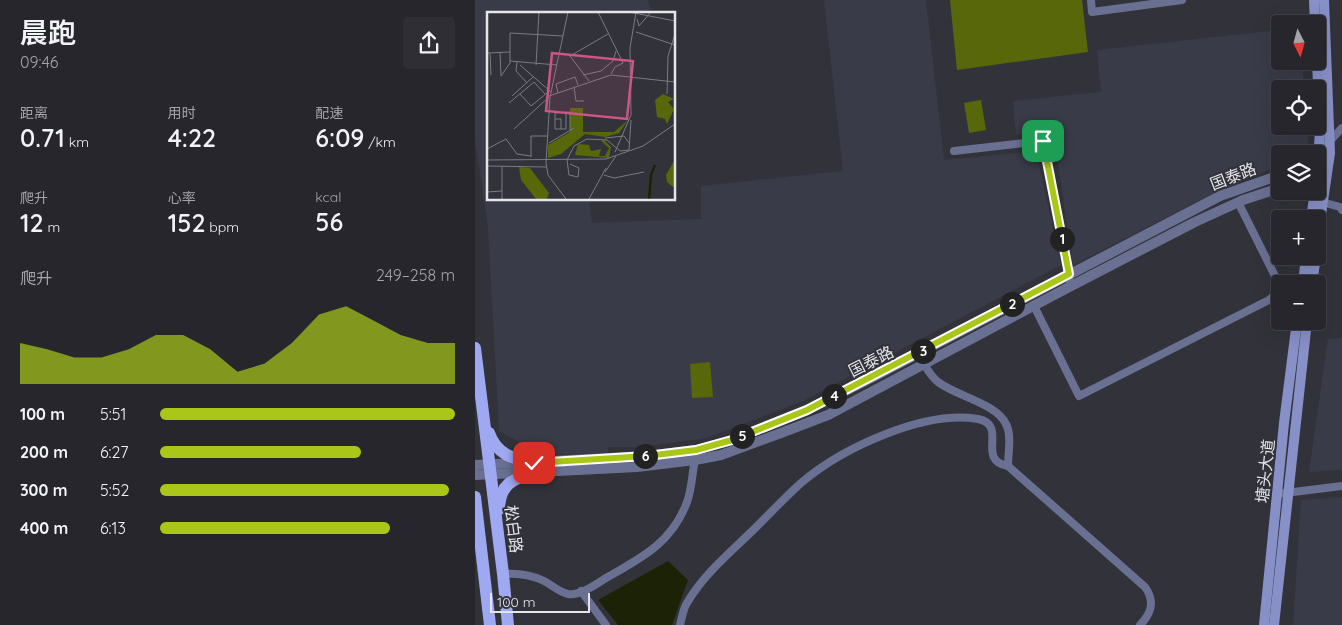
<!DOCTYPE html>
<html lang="zh">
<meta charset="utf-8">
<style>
body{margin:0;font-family:Quicksand,"Noto Sans SC",sans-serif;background:#2e2e34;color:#f1f3f6;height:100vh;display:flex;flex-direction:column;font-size:19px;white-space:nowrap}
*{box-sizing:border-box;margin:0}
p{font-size:16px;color:#a4a5a9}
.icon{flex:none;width:28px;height:28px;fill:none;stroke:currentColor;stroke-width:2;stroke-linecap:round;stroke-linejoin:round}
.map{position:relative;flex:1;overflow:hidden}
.drawer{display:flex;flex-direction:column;background:#26262c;width:475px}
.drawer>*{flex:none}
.needle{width:32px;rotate:174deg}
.fabs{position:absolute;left:796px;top:15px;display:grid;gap:10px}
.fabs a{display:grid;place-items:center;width:55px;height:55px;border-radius:5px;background:#26262c;box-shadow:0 5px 20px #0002,0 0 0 1px #424348;font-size:25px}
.scale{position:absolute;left:15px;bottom:12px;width:100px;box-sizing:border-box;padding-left:5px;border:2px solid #e5e6ea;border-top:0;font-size:14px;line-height:18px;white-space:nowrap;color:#e5e6ea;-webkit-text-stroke:4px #32333a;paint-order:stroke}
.pin{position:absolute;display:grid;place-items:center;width:42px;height:42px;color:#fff;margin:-21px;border-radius:10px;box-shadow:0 2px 8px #0006}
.km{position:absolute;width:25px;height:25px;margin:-12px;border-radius:50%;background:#222;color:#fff;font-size:14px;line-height:25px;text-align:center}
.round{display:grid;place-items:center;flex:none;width:52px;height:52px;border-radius:5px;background:#2e2e34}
.headline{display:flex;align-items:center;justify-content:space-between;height:85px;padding:0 20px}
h1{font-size:28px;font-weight:600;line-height:38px}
.stats{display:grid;grid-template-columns:repeat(3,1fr);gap:8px;height:85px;padding:5px 20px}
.stats div{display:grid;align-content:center}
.stats b{font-size:25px;font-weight:600}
.stats small{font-size:14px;font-weight:400}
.stats p{font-size:14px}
.chart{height:140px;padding:10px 20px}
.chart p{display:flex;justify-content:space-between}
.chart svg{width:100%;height:90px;margin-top:5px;fill:#aac719;opacity:.7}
ul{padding:0 20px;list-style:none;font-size:16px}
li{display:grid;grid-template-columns:80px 60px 1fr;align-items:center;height:38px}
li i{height:12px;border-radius:6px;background:#aac719}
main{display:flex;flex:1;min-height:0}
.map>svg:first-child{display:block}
.built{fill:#393b48}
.green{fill:#57670a}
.water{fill:#1c2205}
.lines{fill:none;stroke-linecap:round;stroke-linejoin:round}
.minor{stroke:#6a7092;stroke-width:8}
.tertiary{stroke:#6a7092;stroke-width:10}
.secondary{stroke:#8890c8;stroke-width:10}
.primary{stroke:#9fa9f1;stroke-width:12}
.route-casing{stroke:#fff;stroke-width:10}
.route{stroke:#aac719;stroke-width:6}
.labels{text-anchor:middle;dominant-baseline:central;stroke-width:4;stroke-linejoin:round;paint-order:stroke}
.street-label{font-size:16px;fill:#e5e6ea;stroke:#32333a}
.inset-river{fill:none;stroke:#1c2205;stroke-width:2.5}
.inset-road{fill:none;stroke:#7a7b80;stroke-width:1}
.view{fill:#cc5686;fill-opacity:0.15;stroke:#cc5686;stroke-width:2.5}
.inset-edge{fill:none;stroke:#e5e6ea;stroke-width:2.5}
</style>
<main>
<section class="drawer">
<div class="headline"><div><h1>晨跑</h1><p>09:46</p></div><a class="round"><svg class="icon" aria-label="share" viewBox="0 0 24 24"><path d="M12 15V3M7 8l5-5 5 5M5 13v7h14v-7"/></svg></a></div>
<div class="stats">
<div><p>距离</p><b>0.71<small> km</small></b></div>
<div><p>用时</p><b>4:22</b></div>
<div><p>配速</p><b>6:09<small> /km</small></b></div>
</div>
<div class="stats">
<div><p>爬升</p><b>12<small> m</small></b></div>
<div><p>心率</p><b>152<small> bpm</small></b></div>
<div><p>kcal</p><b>56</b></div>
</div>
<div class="chart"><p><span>爬升</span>249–258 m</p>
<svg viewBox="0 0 160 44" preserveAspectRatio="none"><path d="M0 44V24L10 27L20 31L30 31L40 27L50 20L60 20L70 27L80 38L90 34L100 24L110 10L120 6L130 13L140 20L150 24L160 24V44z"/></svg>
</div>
<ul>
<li><b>100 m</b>5:51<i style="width:100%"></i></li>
<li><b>200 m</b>6:27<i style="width:68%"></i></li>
<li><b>300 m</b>5:52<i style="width:98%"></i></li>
<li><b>400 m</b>6:13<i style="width:78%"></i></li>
</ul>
</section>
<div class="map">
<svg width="867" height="625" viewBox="0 0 867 625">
<rect width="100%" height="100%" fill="#32333a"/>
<g class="built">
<polygon points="0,0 173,0 176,14 14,14 14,199 114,199 117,223 226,219 226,186 368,171 349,0 451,0 469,160 561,151 586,265 328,401 232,438 165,447 133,447 133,453 69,455 24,431 13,226 0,140"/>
<polygon points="805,30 805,61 827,61 829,89 805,89 805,126 832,126 834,153 805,154 805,165 737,194 598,265 578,130 541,135 538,101 626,92 622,50"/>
<polygon points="867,338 867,470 834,472 853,339"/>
<polygon points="867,497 867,625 818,625 826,500"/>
</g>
<g class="green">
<polygon points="475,0 607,0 613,52 482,70"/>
<polygon points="506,100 511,130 494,133 489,103"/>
<polygon points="235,362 238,397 217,398 215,364"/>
</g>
<polygon class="water" points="193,561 213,580 197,625 143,625 123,600"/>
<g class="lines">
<g class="minor">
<polyline points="616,0 617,12 707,0"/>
<polyline points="853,143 867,128"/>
<polyline points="479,151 568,141 596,286"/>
<polyline points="843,201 865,207 867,210"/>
<path d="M559 306 604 396 794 300C801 295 804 289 802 280L763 202"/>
<path d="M449 364C453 371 457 377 463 382 481 396 521 403 531 424 537 436 533 453 533 466L670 587C680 601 677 613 665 625"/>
<polyline points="802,494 867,486"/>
<path d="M28 574C42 573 57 575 69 581 77 585 84 592 93 594 105 596 121 584 131 578 166 558 197 543 212 502 217 489 217 473 220 460"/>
<polyline points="106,591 131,625"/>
<path d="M205 625C207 618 208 609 212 603 227 577 250 557 272 536 290 519 307 500 326 483 367 448 449 410 503 419 534 425 500 460 533 466"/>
</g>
<g class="tertiary">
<polyline points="0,465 172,456 221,450 257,440 332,410 400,376 745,196 805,175"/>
<polyline points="0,475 162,467 220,460 246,455 306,433 353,415 596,286 720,222 768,200 805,188"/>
</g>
<g class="secondary">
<polyline points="839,0 840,24"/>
<polyline points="842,61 845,131 842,176"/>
<polyline points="836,219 840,191"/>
<polyline points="842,242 855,153 849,0"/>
<polyline points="828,284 831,256"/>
<polyline points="837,284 841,256"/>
<polyline points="789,625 809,423 822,321"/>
<polyline points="799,625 832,321"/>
</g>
<g class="primary">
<polyline points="0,348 28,574 33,625"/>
<path d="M14 433C22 455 38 459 59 463"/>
<polyline points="0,497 15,625"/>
<path d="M24 509C25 484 37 479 59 473"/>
</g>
</g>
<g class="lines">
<g class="route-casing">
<polyline id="route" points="59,463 172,456 221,450 257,440 332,410 594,274 568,141"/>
</g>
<use href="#route" class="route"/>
</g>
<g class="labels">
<g class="street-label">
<text transform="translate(758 176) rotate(-21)">国泰路</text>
<text transform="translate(396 361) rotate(-27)">国泰路</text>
<text transform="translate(790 471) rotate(-84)">塘头大道</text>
<text transform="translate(39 529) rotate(83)">松白路</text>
</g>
</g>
<g transform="translate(12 12)">
<rect width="188" height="188" fill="#32333a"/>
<path d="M176 82 187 87 181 90 187 97 180 112 178 107 170 105 168 88ZM83 96H96V120H127L141 108 132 121 118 125 98 122 74 142 61 146V133L83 120ZM117 128 124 135 122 146 88 143 91 132 102 133 104 139 114 137 112 144H118L122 136 114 129ZM187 149V174L186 175 180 170 179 163ZM32 155 43 156 62 181 60 187H49L34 168Z" fill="#57670a"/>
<path class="inset-river" d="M162 187 164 163 168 153"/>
<path class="inset-road" d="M111 0 136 51M142 0 188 9M150 7 152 14 164 0M149 20 188 33M13 40 14 64M0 41 23 40M3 41 4 63M23 49 70 53M30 50 29 59 40 71M33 53 64 80M49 53 52 0M124 62 128 55 136 51M96 63 114 59 126 49 129 39M14 64 23 51V21L76 24M102 69 83 44 121 22M87 75 89 89H97M71 81 69 72 88 65 91 73M33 82 44 94 60 81M180 82 181 44 188 22M25 84 46 65M62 84 124 63 188 70M22 91 47 70 58 82M79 100V117H68V101L83 100V119M68 107H74V117M27 117 62 85M118 126 137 124 142 131M62 131 87 116M0 137 19 127 30 142 44 144M128 140 144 103 143 36 149 0M44 145V124H60M0 148 119 147 156 134 188 112M83 152 92 156 91 165 82 163 80 148 87 134 100 127 120 128 133 139 142 138 144 108M0 154 59 155M15 154V187M118 160 129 144M117 163 127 166 157 160M0 180 15 179M79 187 61 163 59 151 63 85 81 0M102 187 119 156"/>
<path class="view" d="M65 41 146 49 140 107 59 99Z"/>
<rect width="188" height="188" class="inset-edge"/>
</g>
</svg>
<div class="fabs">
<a><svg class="needle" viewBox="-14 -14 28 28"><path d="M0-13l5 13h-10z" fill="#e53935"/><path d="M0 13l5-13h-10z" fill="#a4a5a9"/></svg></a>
<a><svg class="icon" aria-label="locate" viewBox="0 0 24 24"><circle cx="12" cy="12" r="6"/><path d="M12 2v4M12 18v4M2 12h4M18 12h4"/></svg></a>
<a><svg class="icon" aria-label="layers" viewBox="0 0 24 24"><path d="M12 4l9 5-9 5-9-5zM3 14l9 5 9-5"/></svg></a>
<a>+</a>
<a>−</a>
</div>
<div class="scale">100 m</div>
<div class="pin" style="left:568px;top:141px;background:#1e9e55"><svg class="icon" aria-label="arrive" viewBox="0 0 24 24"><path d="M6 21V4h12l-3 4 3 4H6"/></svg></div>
<div class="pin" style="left:59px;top:463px;background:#d93025"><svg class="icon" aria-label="check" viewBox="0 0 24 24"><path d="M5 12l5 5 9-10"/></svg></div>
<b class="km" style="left:587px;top:239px">1</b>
<b class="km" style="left:537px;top:304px">2</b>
<b class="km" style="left:448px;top:351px">3</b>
<b class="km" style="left:359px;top:396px">4</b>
<b class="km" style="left:267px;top:436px">5</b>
<b class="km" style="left:170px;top:456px">6</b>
</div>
</main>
